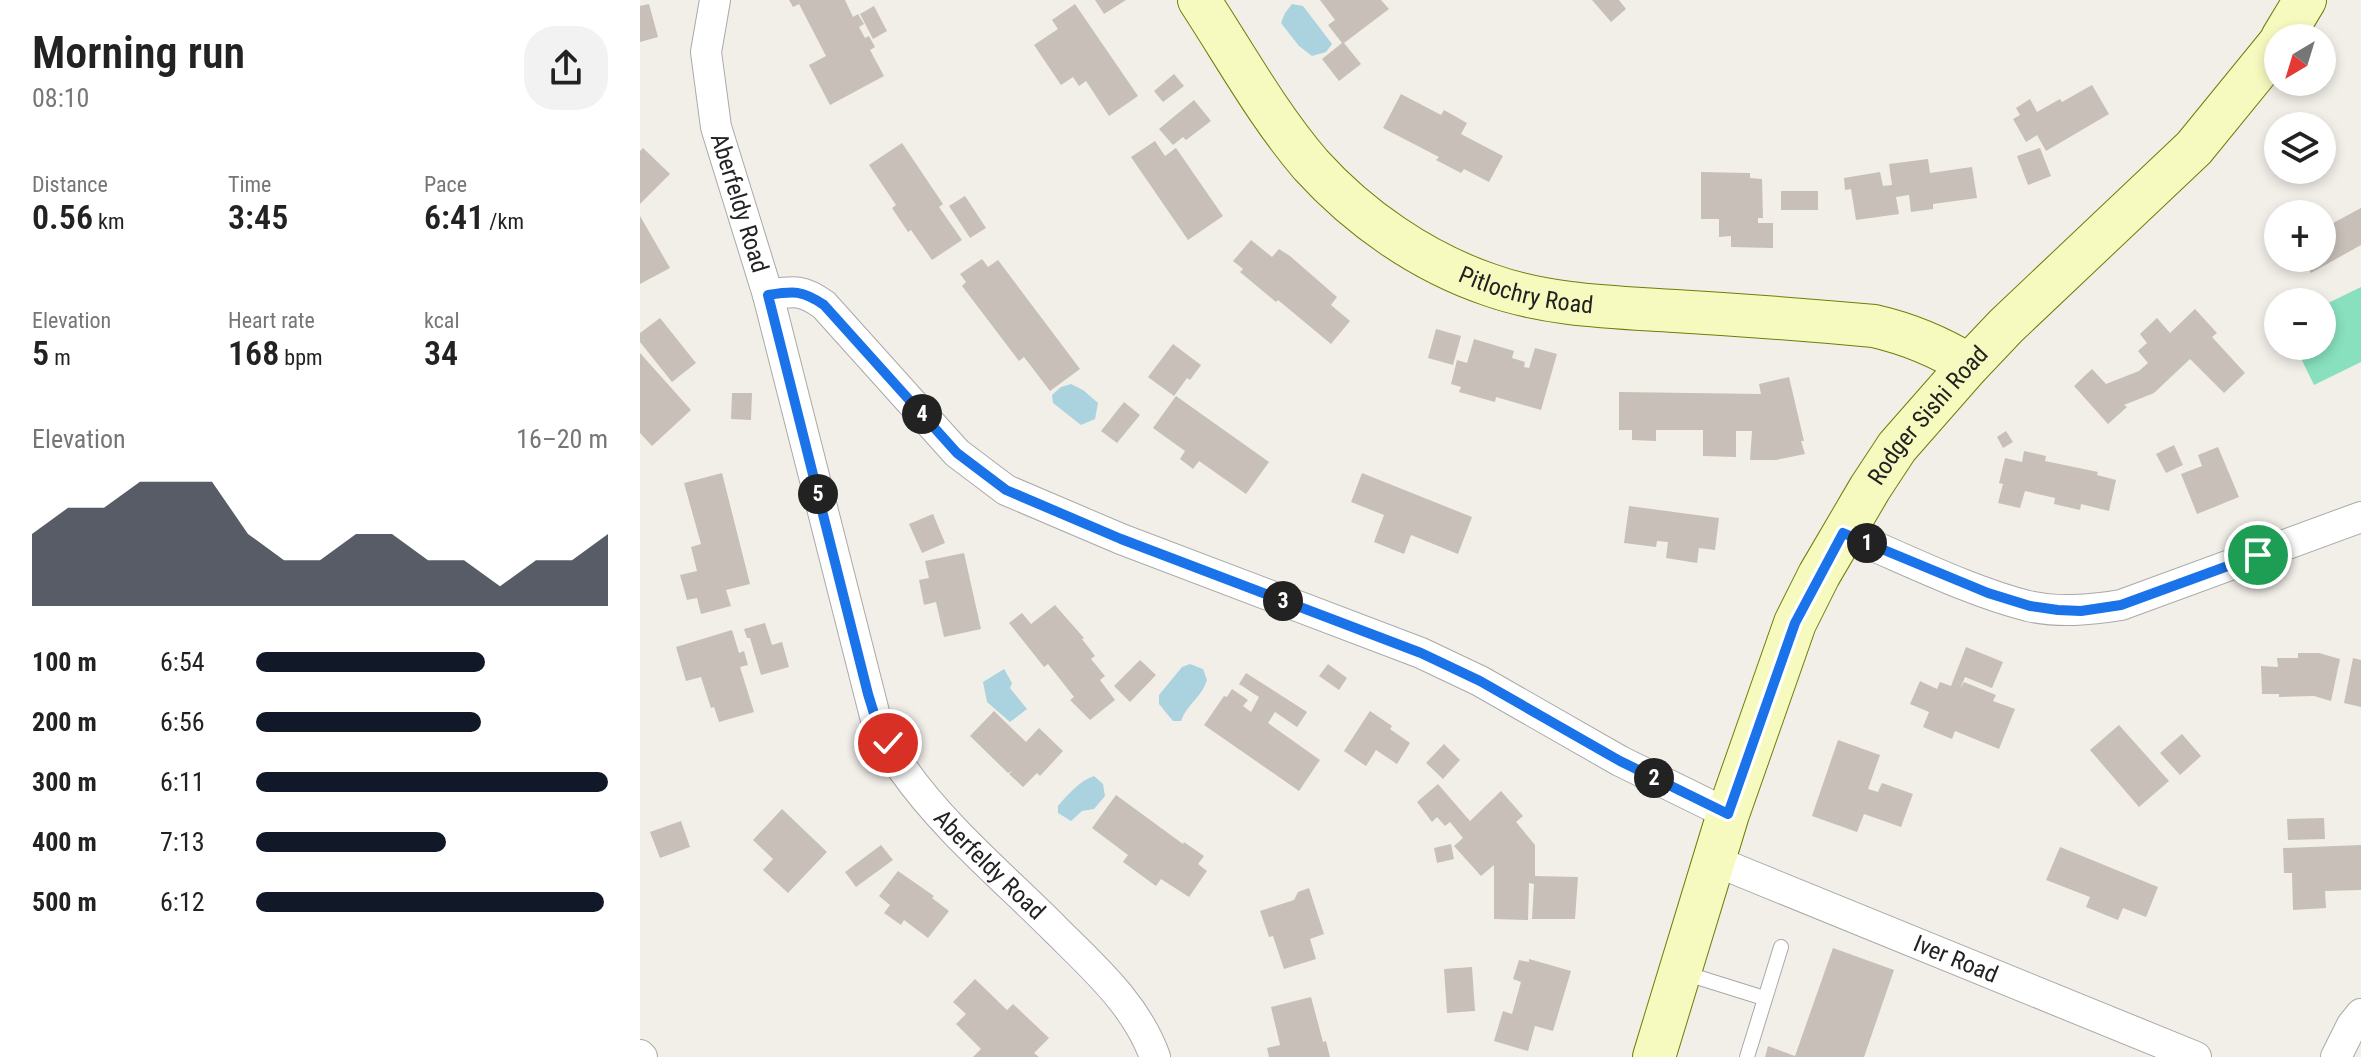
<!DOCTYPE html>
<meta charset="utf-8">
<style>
body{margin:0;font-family:"Roboto Condensed",sans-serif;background:#f2f2f2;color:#222;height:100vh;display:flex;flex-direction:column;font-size:30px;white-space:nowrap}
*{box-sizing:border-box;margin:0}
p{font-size:26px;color:#767676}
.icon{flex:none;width:44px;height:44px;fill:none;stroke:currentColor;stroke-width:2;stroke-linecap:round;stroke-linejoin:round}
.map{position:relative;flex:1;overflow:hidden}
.panel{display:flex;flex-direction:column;background:#fff;width:640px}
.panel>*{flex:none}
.needle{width:52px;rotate:218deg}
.fabs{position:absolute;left:1624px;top:24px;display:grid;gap:16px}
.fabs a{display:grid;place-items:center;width:72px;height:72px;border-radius:50%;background:#fff;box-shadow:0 4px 12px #0003;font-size:40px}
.pin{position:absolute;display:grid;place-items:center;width:68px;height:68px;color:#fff;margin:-34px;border:4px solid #fff;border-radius:50%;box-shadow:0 2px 8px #0007}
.km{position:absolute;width:40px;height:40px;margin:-20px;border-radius:50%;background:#222;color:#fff;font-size:22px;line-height:40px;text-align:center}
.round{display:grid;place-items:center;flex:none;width:84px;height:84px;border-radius:32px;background:#f2f2f2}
.headline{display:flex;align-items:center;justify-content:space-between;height:136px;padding:0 32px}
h1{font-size:44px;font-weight:600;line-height:60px}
.stats{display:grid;grid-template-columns:repeat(3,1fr);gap:12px;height:136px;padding:8px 32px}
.stats div{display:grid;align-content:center}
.stats b{font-size:34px;font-weight:600}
.stats small{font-size:22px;font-weight:400}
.stats p{font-size:22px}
.chart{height:224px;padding:16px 32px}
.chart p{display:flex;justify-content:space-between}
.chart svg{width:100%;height:144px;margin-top:8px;fill:#111827;opacity:.7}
ul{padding:0 32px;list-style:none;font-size:26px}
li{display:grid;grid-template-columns:128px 96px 1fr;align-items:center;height:60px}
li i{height:20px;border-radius:10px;background:#111827}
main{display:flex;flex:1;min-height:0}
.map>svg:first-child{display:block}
.pitch{fill:#88e0be}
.water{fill:#aad3df}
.building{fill:#c7bfb8}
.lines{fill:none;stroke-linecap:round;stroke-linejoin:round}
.lane-casing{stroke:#a9a9a9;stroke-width:16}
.street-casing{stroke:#a9a9a9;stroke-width:32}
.secondary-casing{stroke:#707d05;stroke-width:44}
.lane{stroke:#fff;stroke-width:14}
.street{stroke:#fff;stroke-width:30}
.secondary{stroke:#f7fabf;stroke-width:42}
.route-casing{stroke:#fff;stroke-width:16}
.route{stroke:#1a73e8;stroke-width:10}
.labels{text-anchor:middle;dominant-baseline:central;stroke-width:6;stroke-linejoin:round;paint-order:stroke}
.street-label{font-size:24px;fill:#222;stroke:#fff}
</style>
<main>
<section class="panel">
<div class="headline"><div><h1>Morning run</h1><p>08:10</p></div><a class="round"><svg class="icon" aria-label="share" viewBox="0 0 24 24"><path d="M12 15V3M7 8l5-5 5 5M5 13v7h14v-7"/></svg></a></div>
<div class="stats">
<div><p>Distance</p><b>0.56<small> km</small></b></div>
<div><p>Time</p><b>3:45</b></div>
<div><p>Pace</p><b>6:41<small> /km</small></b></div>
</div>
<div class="stats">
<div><p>Elevation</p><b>5<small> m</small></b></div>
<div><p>Heart rate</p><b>168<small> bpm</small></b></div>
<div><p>kcal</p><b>34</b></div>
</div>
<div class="chart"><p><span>Elevation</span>16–20 m</p>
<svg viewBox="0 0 160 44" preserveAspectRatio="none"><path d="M0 44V22L10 14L20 14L30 6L40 6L50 6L60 22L70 30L80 30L90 22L100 22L110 30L120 30L130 38L140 30L150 30L160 22V44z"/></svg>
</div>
<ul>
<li><b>100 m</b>6:54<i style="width:65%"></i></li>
<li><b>200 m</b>6:56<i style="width:64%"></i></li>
<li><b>300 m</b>6:11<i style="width:100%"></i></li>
<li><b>400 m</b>7:13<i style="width:54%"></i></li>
<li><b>500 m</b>6:12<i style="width:99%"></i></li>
</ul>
</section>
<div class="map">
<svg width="1721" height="1057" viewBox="0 0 1721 1057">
<rect width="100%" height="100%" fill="#f2efe9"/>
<polygon class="pitch" points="1721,287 1721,362 1674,385 1655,346 1682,346 1682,306"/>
<g class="water">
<polygon points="652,4 663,6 692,44 686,52 672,56 659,46 641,23 645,13"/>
<polygon points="431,384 443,390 458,403 455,419 441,425 413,403 412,395 421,387"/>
<path d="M550 664 563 669 567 680C562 697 547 704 541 721H533L519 704V695L542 667Z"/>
<polygon points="364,669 372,683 370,688 387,709 370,722 347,702 343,682"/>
<path d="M454 776 463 784 465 796 454 809 442 811 431 821 418 813V806C427 795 441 780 454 776Z"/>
</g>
<g class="building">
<polygon points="149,0 205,0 213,17 218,14 224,24 219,27 225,38 229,36 235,47 230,50 244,76 190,105 169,65 186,56 159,4 153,7"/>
<polygon points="455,0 486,0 464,14"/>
<polygon points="680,0 741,0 749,9 704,43 721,64 699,81 682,59 702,43 688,25 695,20"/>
<polygon points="952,0 979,0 986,9 971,22"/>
<polygon points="9,4 18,37 0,42 0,6"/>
<polygon points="435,4 498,96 469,116 446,81 439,86 433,77 421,85 394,45 418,29 412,20"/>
<polygon points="234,6 247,31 233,39 220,14"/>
<polygon points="534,74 544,86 523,102 514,91"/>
<polygon points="1452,85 1469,114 1406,151 1397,135 1386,142 1373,119 1380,115 1376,108 1390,99 1397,112 1420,99 1422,102"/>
<polygon points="761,94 801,115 804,110 827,123 821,134 863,156 849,182 824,169 821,173 796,160 799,157 743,128"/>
<polygon points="554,100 571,121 546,140 543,137 533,145 519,129"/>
<polygon points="515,141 525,156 536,148 583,216 548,240 491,157"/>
<polygon points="262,143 303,204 299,207 322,240 292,260 271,230 268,232 252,208 256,205 229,165"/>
<polygon points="3,148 30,174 0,204 0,151"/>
<polygon points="1400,148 1411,176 1388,185 1377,156"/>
<polygon points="1288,159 1290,173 1332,167 1337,198 1293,204 1293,209 1271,212 1269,195 1256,197 1259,214 1216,220 1211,189 1205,190 1204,178 1240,172 1243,186 1252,185 1249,164"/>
<polygon points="1061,172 1110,173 1110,178 1122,179 1123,218 1118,218 1118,223 1133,223 1133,248 1091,247 1091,236 1079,237 1079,219 1061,219"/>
<rect x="1141" y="191" width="37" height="19"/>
<polygon points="325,196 346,228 330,238 309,206"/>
<polygon points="1721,208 1721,245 1671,273 1663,258 1682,258 1682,229"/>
<polygon points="0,216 30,268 0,284"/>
<polygon points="611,240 632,257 639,249 650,256 697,297 691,305 710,321 691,344 638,300 636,302 600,272 603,269 593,261"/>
<polygon points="342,259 348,267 358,260 440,369 410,391 384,357 379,361 322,286 326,282 320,274"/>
<polygon points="1555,309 1577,333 1572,337 1605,373 1584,393 1550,359 1514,393 1484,405 1487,407 1468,424 1434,386 1452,369 1466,384 1499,371 1508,363 1498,351 1507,343 1500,334 1517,318 1530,333"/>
<polygon points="20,318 56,363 32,382 0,342 0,333"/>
<polygon points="796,329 821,336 813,365 788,358"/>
<polygon points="834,339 874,351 872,358 885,362 884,367 889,368 895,348 917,354 901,410 856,397 855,402 819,392 821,387 811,384 817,360 827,363"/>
<polygon points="533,344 561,365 550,380 547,378 534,396 508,377"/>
<polygon points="0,353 51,410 12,446 0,433"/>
<polygon points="1149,377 1164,441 1161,441 1165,454 1136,460 1110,460 1112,431 1096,431 1096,457 1063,456 1063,430 1016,430 1016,441 992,440 992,430 979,430 979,392 1121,394 1119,384"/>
<polygon points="92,393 112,393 111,420 91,419"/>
<polygon points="536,396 629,462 606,494 559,461 553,469 540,459 545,451 513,428"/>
<polygon points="484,402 500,415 477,443 461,431"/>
<polygon points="1366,431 1373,442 1363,448 1357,437"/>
<polygon points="1534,445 1543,465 1526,473 1516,454"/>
<polygon points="1578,447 1599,497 1557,514 1541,474 1562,466 1558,455"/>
<polygon points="1384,451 1406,456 1405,461 1458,472 1457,475 1476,480 1469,511 1441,504 1440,510 1414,504 1415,498 1385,491 1380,508 1358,503 1363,484 1359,483 1365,458 1382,462"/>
<polygon points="82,473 110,584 86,590 91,606 61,614 57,598 47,600 40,575 57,571 51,547 61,544 44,483"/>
<polygon points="722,473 832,517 818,554 771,535 764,554 734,542 744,515 711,502"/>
<polygon points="989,506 1079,518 1075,550 1059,548 1057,563 1026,558 1028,542 1017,541 1016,547 984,543"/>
<polygon points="293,514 305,543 282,553 269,524"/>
<polygon points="324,553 341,629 304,637 296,602 284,605 279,580 289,578 285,561"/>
<polygon points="415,605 444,638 442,639 455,656 451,659 465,676 460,680 475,700 450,720 430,700 434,697 408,664 404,667 369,623 382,613 391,624"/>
<polygon points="125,623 132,645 142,642 149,667 121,675 110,638 107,638 104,629"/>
<polygon points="92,630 99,653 104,651 108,665 100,667 114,712 79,722 74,707 71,708 61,677 46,681 36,647"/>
<polygon points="1326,647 1363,662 1352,688 1325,677 1320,689 1324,682 1356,695 1353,701 1375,709 1359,749 1315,731 1312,739 1283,727 1289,712 1270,704 1280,681 1297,689 1300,682 1311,686"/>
<polygon points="1658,653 1679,653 1700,659 1691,701 1674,696 1639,697 1639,694 1622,694 1621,666 1638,667 1637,658 1658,658"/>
<polygon points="1713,658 1721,660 1721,707 1704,703"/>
<polygon points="500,660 516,675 490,702 474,686"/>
<polygon points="688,664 707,678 699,690 679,676"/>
<polygon points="606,673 667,712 657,727 635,712 628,723 680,760 659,791 564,725 584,696 587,697 592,689 608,700 603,706 611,712 619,697 599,684"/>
<polygon points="354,711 386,742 399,728 423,751 400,776 397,773 383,787 369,774 372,771 368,773 330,736"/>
<polygon points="730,711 752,726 750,729 770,743 757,764 736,750 726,766 704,751"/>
<polygon points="1479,725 1529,781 1499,807 1450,750"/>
<polygon points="1542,734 1561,756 1540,775 1520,753"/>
<polygon points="1198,740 1240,755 1228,789 1238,792 1242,783 1273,794 1261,827 1224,814 1217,832 1172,816"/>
<polygon points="804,744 820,760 803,779 786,763"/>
<polygon points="798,784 830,821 861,791 883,816 876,822 895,845 895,876 938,877 935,919 892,919 894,884 889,883 888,920 854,919 854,865 841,876 814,846 823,838 810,822 805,826 797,817 792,822 777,802"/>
<polygon points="476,795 543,844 544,842 564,856 558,864 567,871 549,897 521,879 516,886 483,862 488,855 452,828"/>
<polygon points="142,809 187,852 148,893 123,870 133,859 113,840"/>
<polygon points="1684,818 1685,839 1648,840 1647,819"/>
<polygon points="41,821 50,847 20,858 10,832"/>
<polygon points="811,844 814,859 797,863 794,848"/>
<polygon points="241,845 253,860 216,887 205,872"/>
<polygon points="1721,845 1721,890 1685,891 1686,908 1653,910 1652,873 1644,873 1643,848"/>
<polygon points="1420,847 1518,887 1506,917 1483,908 1478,920 1446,907 1450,897 1406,880"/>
<polygon points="258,871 294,896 292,898 309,911 288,938 264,920 261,925 244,913 250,905 239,896"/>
<polygon points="669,888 684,934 670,939 676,959 644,969 633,936 629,937 620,911 654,900 658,892"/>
<polygon points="1193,948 1254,970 1224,1057 1125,1057 1128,1046 1155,1056"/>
<polygon points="889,959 931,971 913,1031 895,1026 888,1051 854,1041 863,1011 872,1014 881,982 873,979 879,960 889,962"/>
<polygon points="832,967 835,1011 807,1013 804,969"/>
<polygon points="335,979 367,1010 373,1004 409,1038 394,1053 399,1057 333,1057 341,1049 316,1024 326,1014 313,1002"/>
<polygon points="671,997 683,1042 686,1041 690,1057 629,1057 627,1048 640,1045 631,1007"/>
</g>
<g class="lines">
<g class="lane-casing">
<g id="lane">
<polyline points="1044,973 1124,998"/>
<polyline points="1107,1057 1141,947"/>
</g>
</g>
<g class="street-casing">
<g id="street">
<path id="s1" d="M75 0 66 52 76 127 128 295 236 720C244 736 252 753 262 768 304 828 363 877 414 928 453 967 496 1004 515 1057"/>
<path d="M128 295C154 291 162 289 184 305L317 453 366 490 481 539 781 653 840 681 980 761 1088 814"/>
<path d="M1203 533C1262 557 1328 591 1388 606 1419 613 1450 610 1481 605L1721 517"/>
<path id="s2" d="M1075 861 1556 1057"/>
<polyline points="0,1055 2,1057"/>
<polyline points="1696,1057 1712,1025 1721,1014"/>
</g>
</g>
<g class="secondary-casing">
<g id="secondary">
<path id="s3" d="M559 0C595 55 628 115 671 165 719 218 782 262 850 285 909 306 974 307 1035 311 1102 315 1168 320 1234 326 1269 334 1298 346 1329 365"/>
<polyline points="1642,38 1665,0"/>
<path id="s4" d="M1014 1057 1088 814 1155 623 1179 575 1230 488 1257 447 1329 365 1366 326 1554 148 1638 45"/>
</g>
</g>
<use href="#lane" class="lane"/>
<use href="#street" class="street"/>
<use href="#secondary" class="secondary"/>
</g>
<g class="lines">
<g class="route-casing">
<path id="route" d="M248 743 236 720 228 694 128 295C154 291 162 290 184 305L317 453 366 490 481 539 781 653 840 681 980 761 1088 814 1155 623 1203 533 1348 593 1390 606 1418 610 1441 611 1481 605 1618 555"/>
</g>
<use href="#route" class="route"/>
</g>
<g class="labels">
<g class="street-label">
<text stroke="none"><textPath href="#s1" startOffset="208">Aberfeldy Road</textPath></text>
<text stroke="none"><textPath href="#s3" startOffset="454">Pitlochry Road</textPath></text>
<text stroke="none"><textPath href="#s4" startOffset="704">Rodger Sishi Road</textPath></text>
<text stroke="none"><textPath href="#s1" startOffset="928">Aberfeldy Road</textPath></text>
<text stroke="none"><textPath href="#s2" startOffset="260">Iver Road</textPath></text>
</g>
</g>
</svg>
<div class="fabs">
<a><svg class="needle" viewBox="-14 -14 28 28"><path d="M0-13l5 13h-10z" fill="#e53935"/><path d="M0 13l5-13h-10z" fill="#767676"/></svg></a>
<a><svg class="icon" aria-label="layers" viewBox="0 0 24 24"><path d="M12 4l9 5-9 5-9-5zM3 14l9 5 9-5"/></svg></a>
<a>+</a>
<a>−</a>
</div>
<div class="pin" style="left:1618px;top:555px;background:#1e9e55"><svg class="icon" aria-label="arrive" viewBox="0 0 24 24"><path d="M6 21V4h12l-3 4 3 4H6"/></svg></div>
<div class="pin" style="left:248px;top:743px;background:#d93025"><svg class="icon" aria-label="check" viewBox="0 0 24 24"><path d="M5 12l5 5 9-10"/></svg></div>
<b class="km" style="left:1227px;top:543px">1</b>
<b class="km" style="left:1014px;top:778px">2</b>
<b class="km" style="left:643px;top:601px">3</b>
<b class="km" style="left:282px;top:414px">4</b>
<b class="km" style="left:178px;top:494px">5</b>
</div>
</main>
